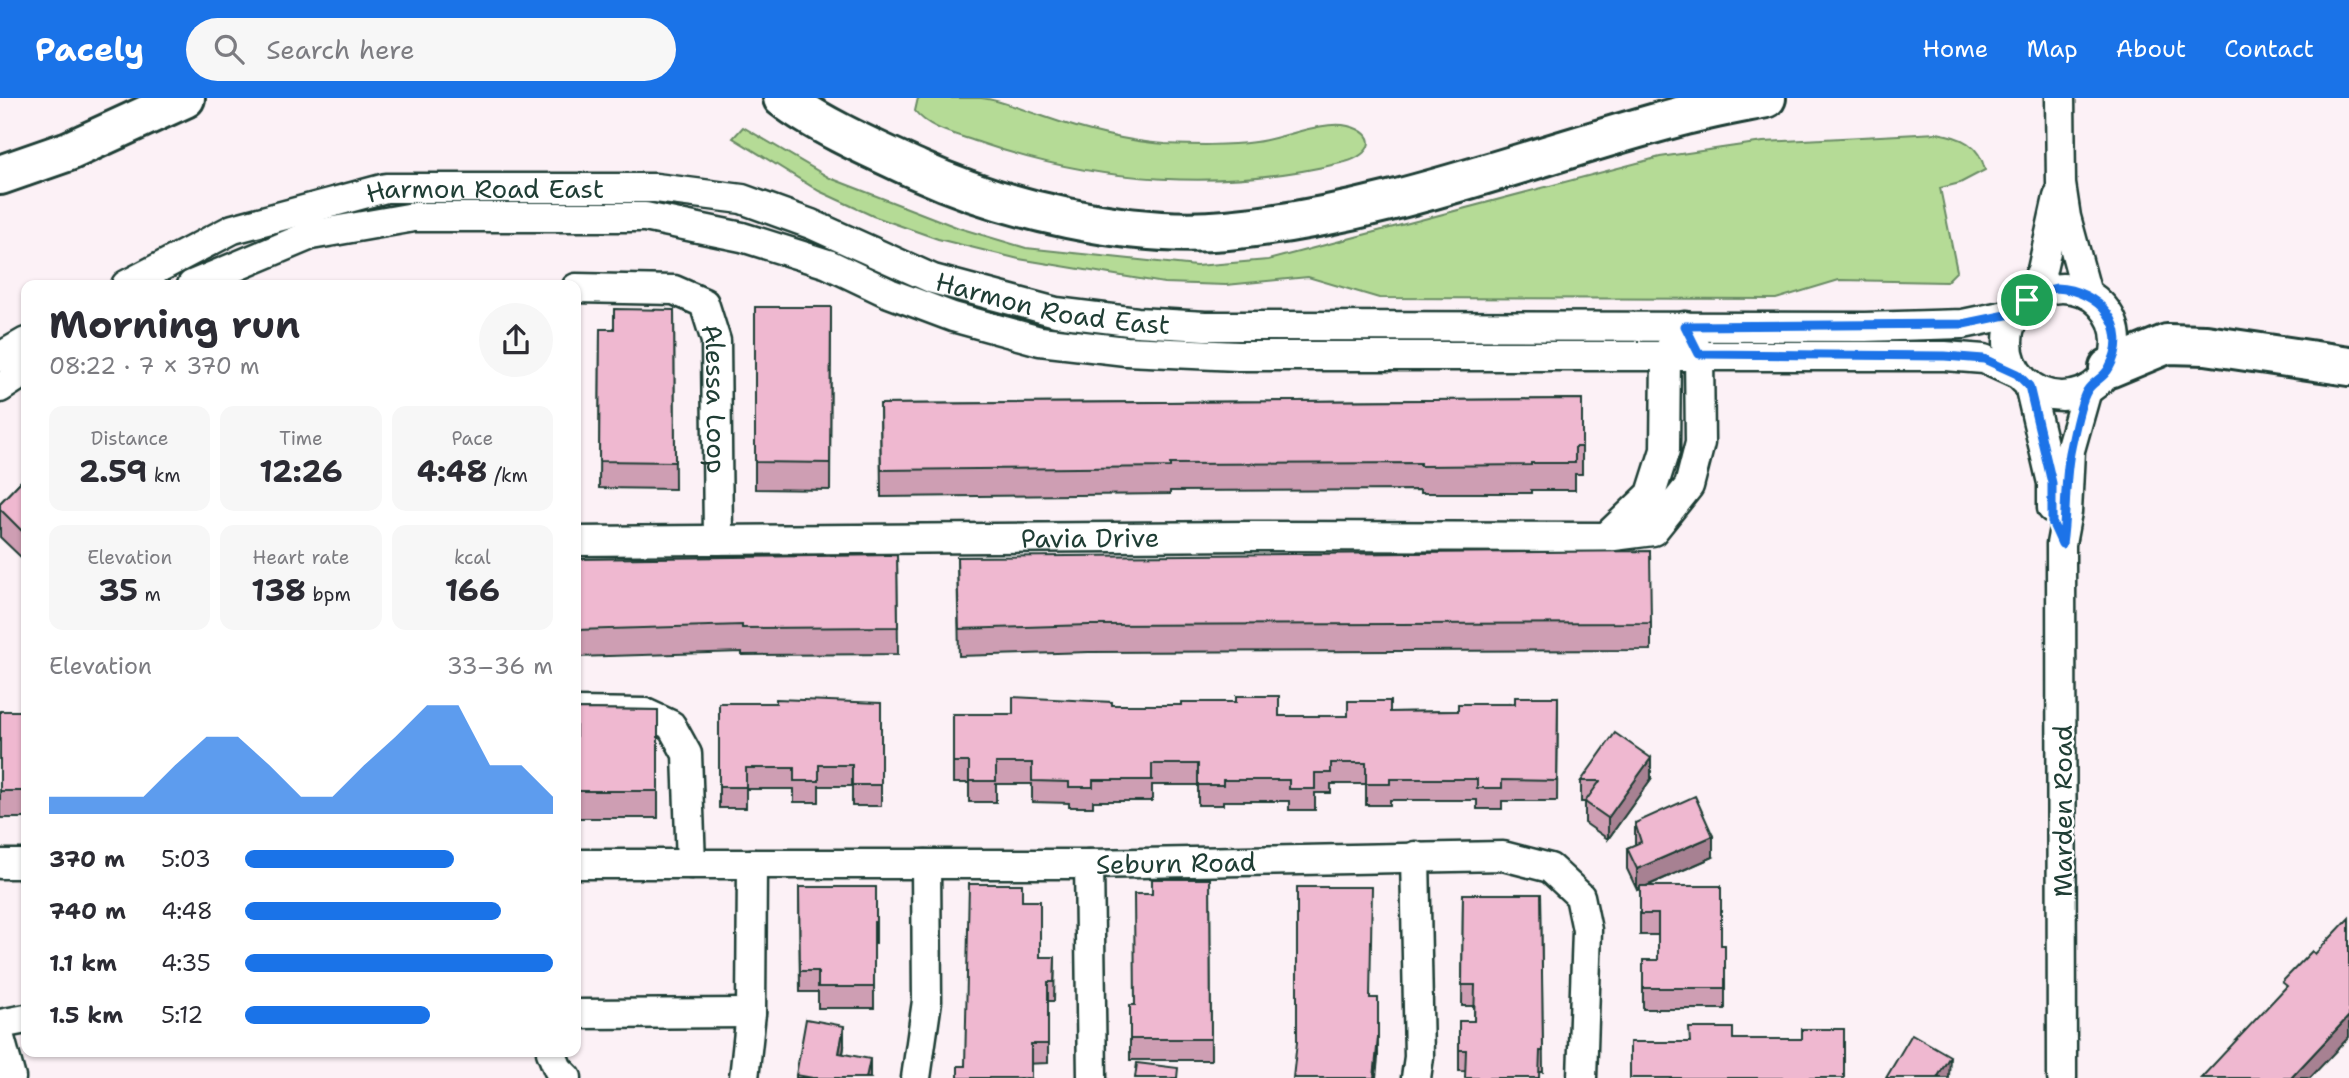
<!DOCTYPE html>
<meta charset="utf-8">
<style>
body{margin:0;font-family:"Shantell Sans",sans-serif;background:#f7f7f7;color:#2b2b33;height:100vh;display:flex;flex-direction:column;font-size:26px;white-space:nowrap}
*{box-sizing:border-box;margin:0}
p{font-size:23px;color:#7c7c81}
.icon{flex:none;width:38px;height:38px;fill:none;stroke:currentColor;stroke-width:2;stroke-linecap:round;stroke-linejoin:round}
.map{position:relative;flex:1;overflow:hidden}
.details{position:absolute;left:21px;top:182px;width:560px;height:777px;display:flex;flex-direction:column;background:#fff;border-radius:14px;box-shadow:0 2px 5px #0004}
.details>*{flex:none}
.pin{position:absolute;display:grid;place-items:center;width:60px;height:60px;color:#fff;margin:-30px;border:4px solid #fff;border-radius:50%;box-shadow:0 2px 7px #0007}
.round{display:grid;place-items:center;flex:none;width:74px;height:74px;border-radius:37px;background:#f7f7f7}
.head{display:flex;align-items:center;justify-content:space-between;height:119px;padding:0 28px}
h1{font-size:38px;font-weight:700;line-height:52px}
.figures{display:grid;grid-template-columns:repeat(3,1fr);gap:10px;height:119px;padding:7px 28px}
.figures div{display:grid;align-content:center;border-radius:14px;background:#f7f7f7;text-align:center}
.figures b{font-size:30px;font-weight:700}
.figures small{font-size:19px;font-weight:400}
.figures p{font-size:19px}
.chart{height:196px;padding:14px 28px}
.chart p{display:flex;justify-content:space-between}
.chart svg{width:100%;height:126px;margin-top:7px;fill:#1a73e8;opacity:.7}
ul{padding:0 28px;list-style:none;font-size:23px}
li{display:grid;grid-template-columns:112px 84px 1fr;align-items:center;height:52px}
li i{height:18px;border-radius:9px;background:#1a73e8}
header{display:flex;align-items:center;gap:42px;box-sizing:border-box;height:98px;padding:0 35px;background:#1a73e8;color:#fff}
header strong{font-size:33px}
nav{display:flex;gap:38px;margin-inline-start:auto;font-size:24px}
.search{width:490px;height:63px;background:#f7f7f7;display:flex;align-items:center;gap:18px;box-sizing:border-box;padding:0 24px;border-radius:38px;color:#7c7c81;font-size:26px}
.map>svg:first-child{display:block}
.green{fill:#b5db96;stroke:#6a8c65;stroke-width:2}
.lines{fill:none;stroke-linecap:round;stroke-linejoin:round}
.minor-casing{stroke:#1f3d34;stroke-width:33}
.highway-casing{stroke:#1f3d34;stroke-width:44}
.minor{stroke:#fff;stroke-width:28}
.highway{stroke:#fff;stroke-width:38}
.wall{fill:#ce9eb3;stroke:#1f3d34;stroke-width:2}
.shaded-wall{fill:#a78192;stroke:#1f3d34;stroke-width:2}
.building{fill:#efb8d0;stroke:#1f3d34;stroke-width:2}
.route-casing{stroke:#fff;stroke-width:14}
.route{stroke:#1a73e8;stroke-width:9}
.labels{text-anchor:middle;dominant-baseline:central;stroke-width:5;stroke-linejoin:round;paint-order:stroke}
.street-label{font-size:26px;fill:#1f3d34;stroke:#fff}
</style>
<header>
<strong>Pacely</strong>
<div class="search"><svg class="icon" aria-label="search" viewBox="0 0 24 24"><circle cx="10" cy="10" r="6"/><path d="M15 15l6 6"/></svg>Search here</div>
<nav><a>Home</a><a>Map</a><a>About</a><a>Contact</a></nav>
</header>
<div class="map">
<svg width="2349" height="980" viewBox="0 0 2349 980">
<rect width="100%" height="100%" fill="#fcf1f6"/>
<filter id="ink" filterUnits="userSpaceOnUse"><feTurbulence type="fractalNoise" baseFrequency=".0143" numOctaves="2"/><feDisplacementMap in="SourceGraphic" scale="14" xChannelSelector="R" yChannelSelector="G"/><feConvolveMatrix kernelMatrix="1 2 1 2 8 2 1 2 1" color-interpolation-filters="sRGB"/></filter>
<g filter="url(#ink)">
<g class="green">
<path d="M918 0C939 0 961 0 981 0 1001 2 1023 12 1042 18 1082 32 1123 43 1165 46 1194 47 1226 48 1255 44 1282 41 1322 22 1348 28 1380 36 1372 57 1345 64 1224 94 1097 85 981 45 959 37 930 32 915 13Z"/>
<path d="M743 29 830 80 959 130 1026 150 1196 168 1268 162 1660 59 1763 44 1937 35C1961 39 1979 46 1985 72L1960 85 1940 90 1957 173 1946 184 1839 182 1776 201 1379 200 1308 179 1226 187 1164 185 1019 161 938 141 873 118 819 93 733 40Z"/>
</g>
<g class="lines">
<g class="minor-casing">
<g id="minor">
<polyline points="2060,0 2061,86 2066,119 2087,196"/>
<path id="s1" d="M126 187 233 131 386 90H656L742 101 811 126 933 181 1056 214 1137 224 1205 228 1865 229 1963 226 2016 215"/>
<polyline points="192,187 311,137 414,119 645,119 742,139 828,166 889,195 953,219 1040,243 1126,253 1238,258 1945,258 1984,261 2017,276"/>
<path id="s2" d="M576 190 674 192 704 205 716 243 718 442"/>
<circle cx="2062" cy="244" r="54"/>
<polyline points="2027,203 2042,172 2058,99"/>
<polyline points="0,259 26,244"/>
<polyline points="2029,287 2052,385 2052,410"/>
<polyline points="0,290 26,273"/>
<path id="s3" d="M576 443 1250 438 1606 439 1653 433 1689 388 1700 345 1699 256 1685 228 1666 257 1665 352 1651 396 1606 439"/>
<polyline points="576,614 645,615 671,627 687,656 691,766"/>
<polyline points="1415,758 1419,959 1416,980"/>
<polyline points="0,766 26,766"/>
<path id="s4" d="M576 766H1089L1503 758 1550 770 1580 798 1587 832 1582 980"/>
<polyline points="1089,766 1092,980"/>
<polyline points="576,916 751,915"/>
<polyline points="0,926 26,921"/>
<polyline points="0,940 11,980"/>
<polyline points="551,954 558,971 567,980"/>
<polyline points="744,980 751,915 752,766"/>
<polyline points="916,980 927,903 926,766"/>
<polyline points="2062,980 2061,446 2067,414 2070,352 2087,292"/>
</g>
</g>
<g class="highway-casing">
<g id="highway">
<path d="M783 0C819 28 877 53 918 72 1006 112 1130 141 1227 132 1383 118 1528 59 1678 19 1707 11 1736 6 1766 0"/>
<polyline points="0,77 69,53 185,0"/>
<polyline points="2109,270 2167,246 2206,247 2349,268"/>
</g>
</g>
<use href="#minor" class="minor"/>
<use href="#highway" class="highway"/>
</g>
<g class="wall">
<polygon points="755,209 831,209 830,392 755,391"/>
<polygon points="674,212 675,391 599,390 600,231 614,231"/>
<polygon points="1582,301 1582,376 1575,376 1575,392 1531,392 1531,395 1420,395 1420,392 1170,393 1170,396 881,399 880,306"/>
<polygon points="26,378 26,464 0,439 0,405"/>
<polygon points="897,457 898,556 742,557 742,554 576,559 576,461"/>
<polygon points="957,459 1651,525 1651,552 1089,554 959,558"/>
<polygon points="1558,599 1557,703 1502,703 1502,711 1477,711 1477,702 1390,702 1390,707 1366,707 1366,686 1331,686 1331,695 1315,695 1315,712 1289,712 1289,703 1223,703 1223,707 1198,707 1198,687 1152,687 1152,703 1093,703 1093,709 1069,709 1069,705 1032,704 1032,686 996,686 996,704 969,704 969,685 953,685 953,616 1013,616 1112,607 1279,618 1348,618 1390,614 1458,613"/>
<polygon points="719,605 881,605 881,708 852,708 852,688 819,688 819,704 794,704 794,691 746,691 746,710 719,710"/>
<polygon points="576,611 658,612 658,720 576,720"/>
<rect x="0" y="613" width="26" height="107"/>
<polygon points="1651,681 1608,741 1585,725 1585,704 1581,704 1581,683"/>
<polygon points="1635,725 1713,759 1647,788 1721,847 1725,847 1725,911 1643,911 1643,862 1658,862 1658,837 1640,837 1640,791 1637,792 1627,771 1627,750 1635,747"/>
<polygon points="1210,781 1211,962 1130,962 1130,907 1135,907 1152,796"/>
<polygon points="799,789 876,789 876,845 874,845 874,910 818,910 818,894 800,894"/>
<polygon points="1463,796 1541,796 1543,974 1459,973 1459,923 1474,923 1474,908 1462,908"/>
<polygon points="1022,803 1040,859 1055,859 1054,903 1048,903 1048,965 965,968"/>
<polygon points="844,949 843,956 870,980 796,980 796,977"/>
</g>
<g class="shaded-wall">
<polygon points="1651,660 1651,681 1608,741 1608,720"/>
<polygon points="1713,738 1713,759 1637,792 1637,771"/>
<polygon points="2349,918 2349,939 2310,980 2291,980"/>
<polygon points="844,928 844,949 839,976 839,955"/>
<polygon points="1378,939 1378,960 1376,980 1374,980"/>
<polygon points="1950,958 1949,980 1937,980"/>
<polygon points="870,961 870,980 866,980"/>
</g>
<g class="building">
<polygon points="755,209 831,209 830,365 755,364"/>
<polygon points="614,211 674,212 675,364 599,363 600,231 614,231"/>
<polygon points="1582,301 1582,349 1575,349 1575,365 1531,365 1531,367 1420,368 1420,365 1170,366 1170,369 881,372 880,306"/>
<polygon points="26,378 26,437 0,411 0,405"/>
<polygon points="1650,453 1651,525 1089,527 959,531 957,459"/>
<polygon points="897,457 898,529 742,530 742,527 576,532 576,461"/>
<polygon points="1236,598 1279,598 1279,618 1348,618 1348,603 1390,603 1390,614 1458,613 1458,606 1515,606 1515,599 1558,599 1557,683 1502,682 1502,690 1477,690 1477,681 1390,681 1390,686 1366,686 1366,665 1331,665 1331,675 1315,675 1315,691 1289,691 1289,682 1223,682 1223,687 1198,687 1198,666 1152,666 1152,682 1093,682 1093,689 1069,689 1069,684 1032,683 1032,665 996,665 996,683 969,683 969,664 953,664 953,616 1013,616 1013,599 1112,604 1112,607 1181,607 1181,604 1236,604"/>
<polygon points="776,601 881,605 881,687 852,687 852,667 819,667 819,683 794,683 794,670 746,670 746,689 719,689 719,605 776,605"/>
<polygon points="576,611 658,612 658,693 576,693"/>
<rect x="0" y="613" width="26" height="80"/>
<polygon points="1615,635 1651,660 1608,720 1585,704 1600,683 1581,683"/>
<polygon points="1695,698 1713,738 1637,771 1627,750 1641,744 1635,725"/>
<polygon points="1152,781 1210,781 1211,941 1130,941 1130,907 1135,907 1134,796 1152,796"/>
<polygon points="969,786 1022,786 1022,803 1040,803 1040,859 1055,859 1054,884 1048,884 1048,946 1031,946 1031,980 958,980 958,968 965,968"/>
<polygon points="1640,788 1721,788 1721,847 1725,847 1725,890 1643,890 1643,862 1658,862 1658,816 1640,816"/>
<polygon points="799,789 876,789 876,824 874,824 874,889 818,889 818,873 800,873"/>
<polygon points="1297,789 1372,789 1370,900 1378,900 1378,939 1374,980 1293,980 1297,944"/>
<polygon points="1463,796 1541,796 1543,953 1540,953 1539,980 1465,980 1466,952 1459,952 1459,923 1474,923 1475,887 1462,887"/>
<polygon points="2349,820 2349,918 2291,980 2201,980 2287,888 2282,884 2312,853 2315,856"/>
<polygon points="806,921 844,928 839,955 870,961 866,980 813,980 796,977"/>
<polygon points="1689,930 1733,930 1733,941 1802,941 1802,931 1844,931 1844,980 1630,980 1630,944 1690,944"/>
<polygon points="1912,936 1950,958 1937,980 1886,980"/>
<polygon points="1137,965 1178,970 1177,980 1135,980"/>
</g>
</g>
<g class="lines" filter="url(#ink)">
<g class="route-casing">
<path id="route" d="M2056 190C2098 192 2133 228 2109 270 2104 280 2092 284 2087 293 2080 304 2074 336 2071 350 2064 380 2067 414 2062 446L2052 424V385L2029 288 2017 276 1984 261 1945 258 1699 256 1685 228 1963 226 2016 215 2040 194Z"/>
</g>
<use href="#route" class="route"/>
</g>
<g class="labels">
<g class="street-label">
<text stroke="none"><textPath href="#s1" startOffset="378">Harmon Road East</textPath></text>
<text stroke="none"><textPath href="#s1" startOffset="966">Harmon Road East</textPath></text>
<text stroke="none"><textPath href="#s2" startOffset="228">Alessa Loop</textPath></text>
<text stroke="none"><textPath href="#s3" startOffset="514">Pavia Drive</textPath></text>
<text transform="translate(2062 713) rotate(-90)">Marden Road</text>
<text stroke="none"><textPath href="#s4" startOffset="600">Seburn Road</textPath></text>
</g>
</g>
</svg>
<div class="pin" style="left:2027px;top:202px;background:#1e9e55"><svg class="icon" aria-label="arrive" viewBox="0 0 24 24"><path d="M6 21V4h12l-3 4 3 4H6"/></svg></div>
<section class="details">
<div class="head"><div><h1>Morning run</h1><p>08:22 · 7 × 370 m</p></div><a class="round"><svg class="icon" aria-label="share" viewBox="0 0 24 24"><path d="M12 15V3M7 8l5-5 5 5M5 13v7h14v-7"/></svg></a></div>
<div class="figures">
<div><p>Distance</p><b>2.59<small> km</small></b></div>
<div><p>Time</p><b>12:26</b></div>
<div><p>Pace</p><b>4:48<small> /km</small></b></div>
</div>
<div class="figures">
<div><p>Elevation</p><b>35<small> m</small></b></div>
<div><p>Heart rate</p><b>138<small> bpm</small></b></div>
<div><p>kcal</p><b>166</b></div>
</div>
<div class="chart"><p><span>Elevation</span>33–36 m</p>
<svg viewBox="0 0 160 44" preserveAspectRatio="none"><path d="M0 44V38L10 38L20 38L30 38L40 27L50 17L60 17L70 27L80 38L90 38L100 27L110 17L120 6L130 6L140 27L150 27L160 38V44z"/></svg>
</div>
<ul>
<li><b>370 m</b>5:03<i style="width:68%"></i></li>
<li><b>740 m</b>4:48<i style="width:83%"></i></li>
<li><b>1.1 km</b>4:35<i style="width:100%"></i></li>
<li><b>1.5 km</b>5:12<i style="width:60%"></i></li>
</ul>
</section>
</div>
